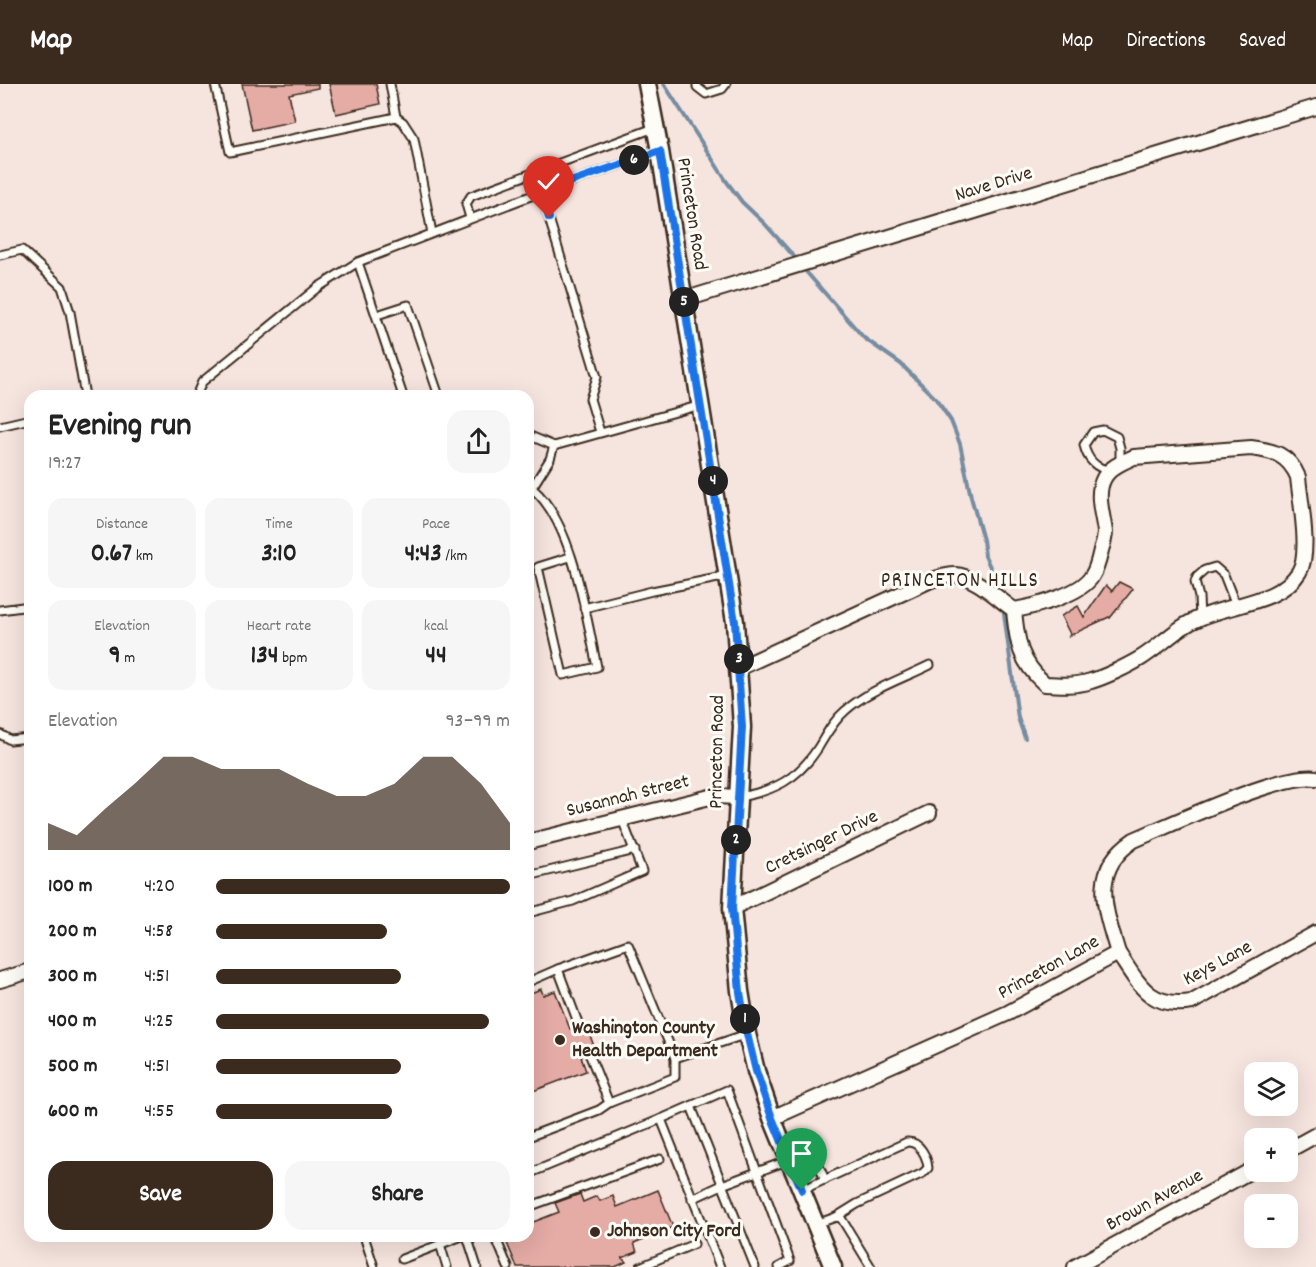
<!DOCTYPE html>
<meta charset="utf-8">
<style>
body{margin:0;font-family:Dekko,sans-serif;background:#f6f6f6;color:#222;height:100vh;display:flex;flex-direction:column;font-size:22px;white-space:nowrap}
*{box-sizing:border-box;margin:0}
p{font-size:20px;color:#767676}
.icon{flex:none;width:33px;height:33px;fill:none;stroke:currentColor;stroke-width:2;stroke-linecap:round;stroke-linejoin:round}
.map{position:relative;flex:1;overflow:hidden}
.side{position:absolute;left:24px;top:306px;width:510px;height:852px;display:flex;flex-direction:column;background:#fff;border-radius:18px;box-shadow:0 6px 24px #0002}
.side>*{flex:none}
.fabs{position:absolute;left:1244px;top:978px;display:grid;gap:12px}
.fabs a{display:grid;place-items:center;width:54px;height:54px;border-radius:12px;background:#fff;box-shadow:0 6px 24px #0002;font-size:30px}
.pin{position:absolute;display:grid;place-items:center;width:51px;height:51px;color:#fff;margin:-62px -26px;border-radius:50% 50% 50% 0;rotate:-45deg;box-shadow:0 0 6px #0007}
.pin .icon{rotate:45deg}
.km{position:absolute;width:30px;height:30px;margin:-15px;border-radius:50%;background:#222;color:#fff;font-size:16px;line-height:30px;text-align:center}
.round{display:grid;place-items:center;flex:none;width:63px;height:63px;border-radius:18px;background:#f6f6f6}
.summary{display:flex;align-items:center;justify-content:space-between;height:102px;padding:0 24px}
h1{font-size:33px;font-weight:700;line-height:45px}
.metrics{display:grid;grid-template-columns:repeat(3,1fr);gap:9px;height:102px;padding:6px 24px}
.metrics div{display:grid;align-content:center;border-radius:15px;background:#f6f6f6;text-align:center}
.metrics b{font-size:26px;font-weight:700}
.metrics small{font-size:16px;font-weight:400}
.metrics p{font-size:16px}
.chart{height:168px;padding:12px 24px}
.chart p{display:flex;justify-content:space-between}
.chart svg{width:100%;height:108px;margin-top:6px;fill:#3b2a1e;opacity:.7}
.action{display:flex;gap:12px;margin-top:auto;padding:12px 24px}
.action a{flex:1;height:69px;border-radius:18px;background:#3b2a1e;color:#fff;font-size:24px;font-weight:700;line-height:69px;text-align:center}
.action a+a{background:#f6f6f6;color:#222}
ul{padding:0 24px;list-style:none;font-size:20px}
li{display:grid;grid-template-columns:96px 72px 1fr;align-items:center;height:45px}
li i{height:15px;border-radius:8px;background:#3b2a1e}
header{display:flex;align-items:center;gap:36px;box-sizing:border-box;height:84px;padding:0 30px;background:#3b2a1e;color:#fff}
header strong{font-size:28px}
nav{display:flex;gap:33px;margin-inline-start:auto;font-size:21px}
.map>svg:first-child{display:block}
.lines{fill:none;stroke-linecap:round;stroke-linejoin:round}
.stream{stroke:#748ca1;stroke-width:4}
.building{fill:#e5aba5;stroke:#3b2a1e;stroke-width:1.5}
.service-casing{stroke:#3b2a1e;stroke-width:11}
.minor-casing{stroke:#3b2a1e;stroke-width:18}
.tertiary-casing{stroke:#3b2a1e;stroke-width:21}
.service{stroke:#fdfcf7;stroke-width:7}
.minor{stroke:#fdfcf7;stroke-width:14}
.tertiary{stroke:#fdfcf7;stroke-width:16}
.route-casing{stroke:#fff;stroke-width:12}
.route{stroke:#1a73e8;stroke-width:8}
.poi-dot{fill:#3b2a1e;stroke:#fdfcf7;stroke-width:2}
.labels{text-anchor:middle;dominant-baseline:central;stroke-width:6;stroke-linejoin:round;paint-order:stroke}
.street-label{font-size:20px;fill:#3b2a1e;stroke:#fdfcf7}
.poi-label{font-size:20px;font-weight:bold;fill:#3b2a1e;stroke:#fdfcf7;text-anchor:start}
.neighbourhood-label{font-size:21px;letter-spacing:1.5px;fill:#3b2a1e;stroke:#fdfcf7}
</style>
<header>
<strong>Map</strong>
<nav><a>Map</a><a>Directions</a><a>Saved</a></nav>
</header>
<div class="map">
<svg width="1316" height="1183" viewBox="0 0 1316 1183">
<rect width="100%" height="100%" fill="#f6e4de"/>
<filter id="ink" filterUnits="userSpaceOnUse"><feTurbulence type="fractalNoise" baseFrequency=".0167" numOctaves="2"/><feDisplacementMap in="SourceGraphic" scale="12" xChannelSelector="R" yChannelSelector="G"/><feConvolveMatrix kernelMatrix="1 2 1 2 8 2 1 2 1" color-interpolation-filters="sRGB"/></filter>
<g filter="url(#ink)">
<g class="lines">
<g class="stream">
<polyline points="664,0 727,98 742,118 765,140 798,177"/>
<polyline points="802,183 864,254 901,280 936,315 951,337 960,360 971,413 983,456 985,472 997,498 1000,509"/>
<polyline points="1003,522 1018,634 1025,654"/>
</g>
</g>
<g class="building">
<polygon points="242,0 318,0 318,4 289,10 295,37 252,46"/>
<polygon points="329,0 376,0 380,20 336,30"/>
<polygon points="1119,498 1133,505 1110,534 1109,533 1069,552 1070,550 1061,532 1078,522 1084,533 1106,501 1112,507"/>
<polygon points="541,905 543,911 555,907 570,945 574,943 577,949 582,949 585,945 585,939 596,967 588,967 581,973 586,987 528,1009 528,910"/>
<polygon points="658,1106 673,1143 634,1159 637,1168 622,1174 626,1178 615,1183 517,1183 504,1152 528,1152 528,1140 559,1128 555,1119 580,1110 583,1118 597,1112 600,1117 613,1112 617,1123"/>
</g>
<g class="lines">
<g class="service-casing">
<g id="service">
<polyline points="215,0 230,68 396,33 403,38 414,55 432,149"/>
<polyline points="390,0 396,33"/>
<polyline points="697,0 697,3 706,10 722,5 726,0"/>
<polyline points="541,108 597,293 590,315 600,348"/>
<polyline points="470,134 466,120 471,112 654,44"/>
<polyline points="0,171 22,166 62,203 70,228 85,312"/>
<polyline points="358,178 403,312"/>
<polyline points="377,231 408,221 439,312"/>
<polyline points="196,312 202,298 317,204 358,178 541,108 660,67"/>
<polyline points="0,342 30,335"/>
<polyline points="528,351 554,362 701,321"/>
<path d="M1110 386C1096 385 1087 375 1084 361L1093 348 1103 346 1117 353 1120 364V379"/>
<path d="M533 405C573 439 586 532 597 583L563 591 538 483 570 473"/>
<polyline points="528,410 550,375 554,362"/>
<polyline points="584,524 652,507 728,492"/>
<polyline points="0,526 30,522"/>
<polyline points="1200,534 1199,513 1195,498 1197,493 1205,486 1215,483 1224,491 1236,522"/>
<polyline points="0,650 10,656 30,654"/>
<path d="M739 713C774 707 798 695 818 664 826 651 833 637 845 627 868 606 902 595 930 581"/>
<polyline points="528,792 635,766"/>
<polyline points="528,829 573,817 642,787 622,735"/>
<polyline points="528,898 558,885"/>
<polyline points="580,944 558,885 628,860 675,974 675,993 609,1019 590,972"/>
<polyline points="675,974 747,950"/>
<polyline points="691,1022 755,1183"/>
<polyline points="806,1052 825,1096"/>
<polyline points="528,1053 599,1026 609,1019"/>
<polyline points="528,1090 661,1035"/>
<path d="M802 1106 907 1058C920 1057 927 1073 928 1084L923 1089 857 1120 836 1133"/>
<polyline points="692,1115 722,1101 789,1076"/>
<polyline points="528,1123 660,1075"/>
<polyline points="816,1140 836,1133 841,1134 871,1183"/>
<polyline points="364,1152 374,1183"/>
<polyline points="467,1152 477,1183"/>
<polyline points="495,1152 508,1183"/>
<polyline points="440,1160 447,1183"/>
<polyline points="402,1175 462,1152"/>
<polyline points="640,1183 694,1160"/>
<polyline points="720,1183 661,1035 727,1006 790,1177 779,1183"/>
</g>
</g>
<g class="minor-casing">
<g id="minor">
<polyline points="683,216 1316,23"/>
<path d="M739 584 931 496C939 494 946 491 955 491 975 492 998 515 1014 526 1033 523 1082 510 1092 492 1097 485 1099 475 1101 466 1103 460 1105 454 1105 448 1103 431 1095 410 1104 394 1110 383 1123 378 1134 373L1251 364C1274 367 1288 370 1298 393 1300 416 1311 469 1299 488 1281 518 1232 520 1202 533 1178 542 1162 561 1141 574 1128 582 1105 593 1091 597 1076 602 1060 601 1045 600 1020 578 1017 559 1014 526"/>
<polyline points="528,758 714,712 739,713"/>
<polyline points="732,824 929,729"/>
<path d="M1118 869C1139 900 1149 925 1192 918L1316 849"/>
<polyline points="0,896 30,887"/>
<path d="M772 1034 1008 929 1118 869C1105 825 1089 786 1134 756 1170 741 1282 688 1316 694"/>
<polyline points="1287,1067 1316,1051"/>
<polyline points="1075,1183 1254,1085"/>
</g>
</g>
<g class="tertiary-casing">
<polyline id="tertiary" points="647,0 660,67 735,538 742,643 732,824 740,907 747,950 756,987 772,1034 833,1183"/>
</g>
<use href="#service" class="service"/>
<use href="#minor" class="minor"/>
<use href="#tertiary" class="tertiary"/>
</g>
</g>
<g class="lines" filter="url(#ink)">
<g class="route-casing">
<polyline id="route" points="549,134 541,108 660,67 735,538 742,643 732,824 740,908 747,950 756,987 772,1034 802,1106"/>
</g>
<use href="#route" class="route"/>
</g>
<g class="poi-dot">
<circle cx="560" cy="956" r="6"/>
<circle cx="595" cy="1148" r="6"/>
</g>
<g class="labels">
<g class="street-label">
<text transform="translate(994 101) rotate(-17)">Nave Drive</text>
<text transform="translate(691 130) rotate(81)">Princeton Road</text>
<text transform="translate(718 668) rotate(-89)">Princeton Road</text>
<text transform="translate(628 713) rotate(-14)">Susannah Street</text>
<text transform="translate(822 759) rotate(-26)">Cretsinger Drive</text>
<text transform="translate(1218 880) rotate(-28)">Keys Lane</text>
<text transform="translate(1049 884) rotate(-29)">Princeton Lane</text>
<text transform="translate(1155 1117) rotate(-29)">Brown Avenue</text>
</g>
<g class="poi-label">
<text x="572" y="945">Washington County<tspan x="572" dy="23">Health Department</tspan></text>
<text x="607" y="1148">Johnson City Ford</text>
</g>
<g class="neighbourhood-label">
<text x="960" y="498">PRINCETON HILLS</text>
</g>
</g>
</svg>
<div class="fabs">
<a><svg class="icon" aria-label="layers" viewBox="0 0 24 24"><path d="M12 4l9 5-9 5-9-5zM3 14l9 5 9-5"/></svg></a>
<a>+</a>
<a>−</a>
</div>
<div class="pin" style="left:802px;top:1106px;background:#1e9e55"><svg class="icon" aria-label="arrive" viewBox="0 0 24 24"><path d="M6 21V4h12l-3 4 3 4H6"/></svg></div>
<div class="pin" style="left:549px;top:134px;background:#d93025"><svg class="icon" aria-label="check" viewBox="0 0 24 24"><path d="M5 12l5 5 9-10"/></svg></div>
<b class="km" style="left:745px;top:935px">1</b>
<b class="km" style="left:736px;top:756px">2</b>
<b class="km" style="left:739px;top:575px">3</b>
<b class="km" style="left:713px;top:397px">4</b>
<b class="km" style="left:684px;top:218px">5</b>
<b class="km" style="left:634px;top:76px">6</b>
<section class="side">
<div class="summary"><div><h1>Evening run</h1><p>19:27</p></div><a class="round"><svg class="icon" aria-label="share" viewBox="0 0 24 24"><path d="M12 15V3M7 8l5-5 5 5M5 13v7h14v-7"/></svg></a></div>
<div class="metrics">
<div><p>Distance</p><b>0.67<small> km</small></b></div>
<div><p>Time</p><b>3:10</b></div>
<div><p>Pace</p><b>4:43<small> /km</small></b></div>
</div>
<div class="metrics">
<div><p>Elevation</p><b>9<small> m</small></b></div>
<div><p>Heart rate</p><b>134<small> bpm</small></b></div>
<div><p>kcal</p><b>44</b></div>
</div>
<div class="chart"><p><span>Elevation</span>93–99 m</p>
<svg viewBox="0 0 160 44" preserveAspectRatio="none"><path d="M0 44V33L10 38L20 27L30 17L40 6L50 6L60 11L70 11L80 11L90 17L100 22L110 22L120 17L130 6L140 6L150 17L160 33V44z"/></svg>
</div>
<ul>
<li><b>100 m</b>4:20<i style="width:100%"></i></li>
<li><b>200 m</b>4:58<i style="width:58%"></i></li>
<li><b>300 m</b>4:51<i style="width:63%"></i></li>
<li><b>400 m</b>4:25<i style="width:93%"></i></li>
<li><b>500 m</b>4:51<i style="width:63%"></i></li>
<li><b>600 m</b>4:55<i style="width:60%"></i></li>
</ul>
<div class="action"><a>Save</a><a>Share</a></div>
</section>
</div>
